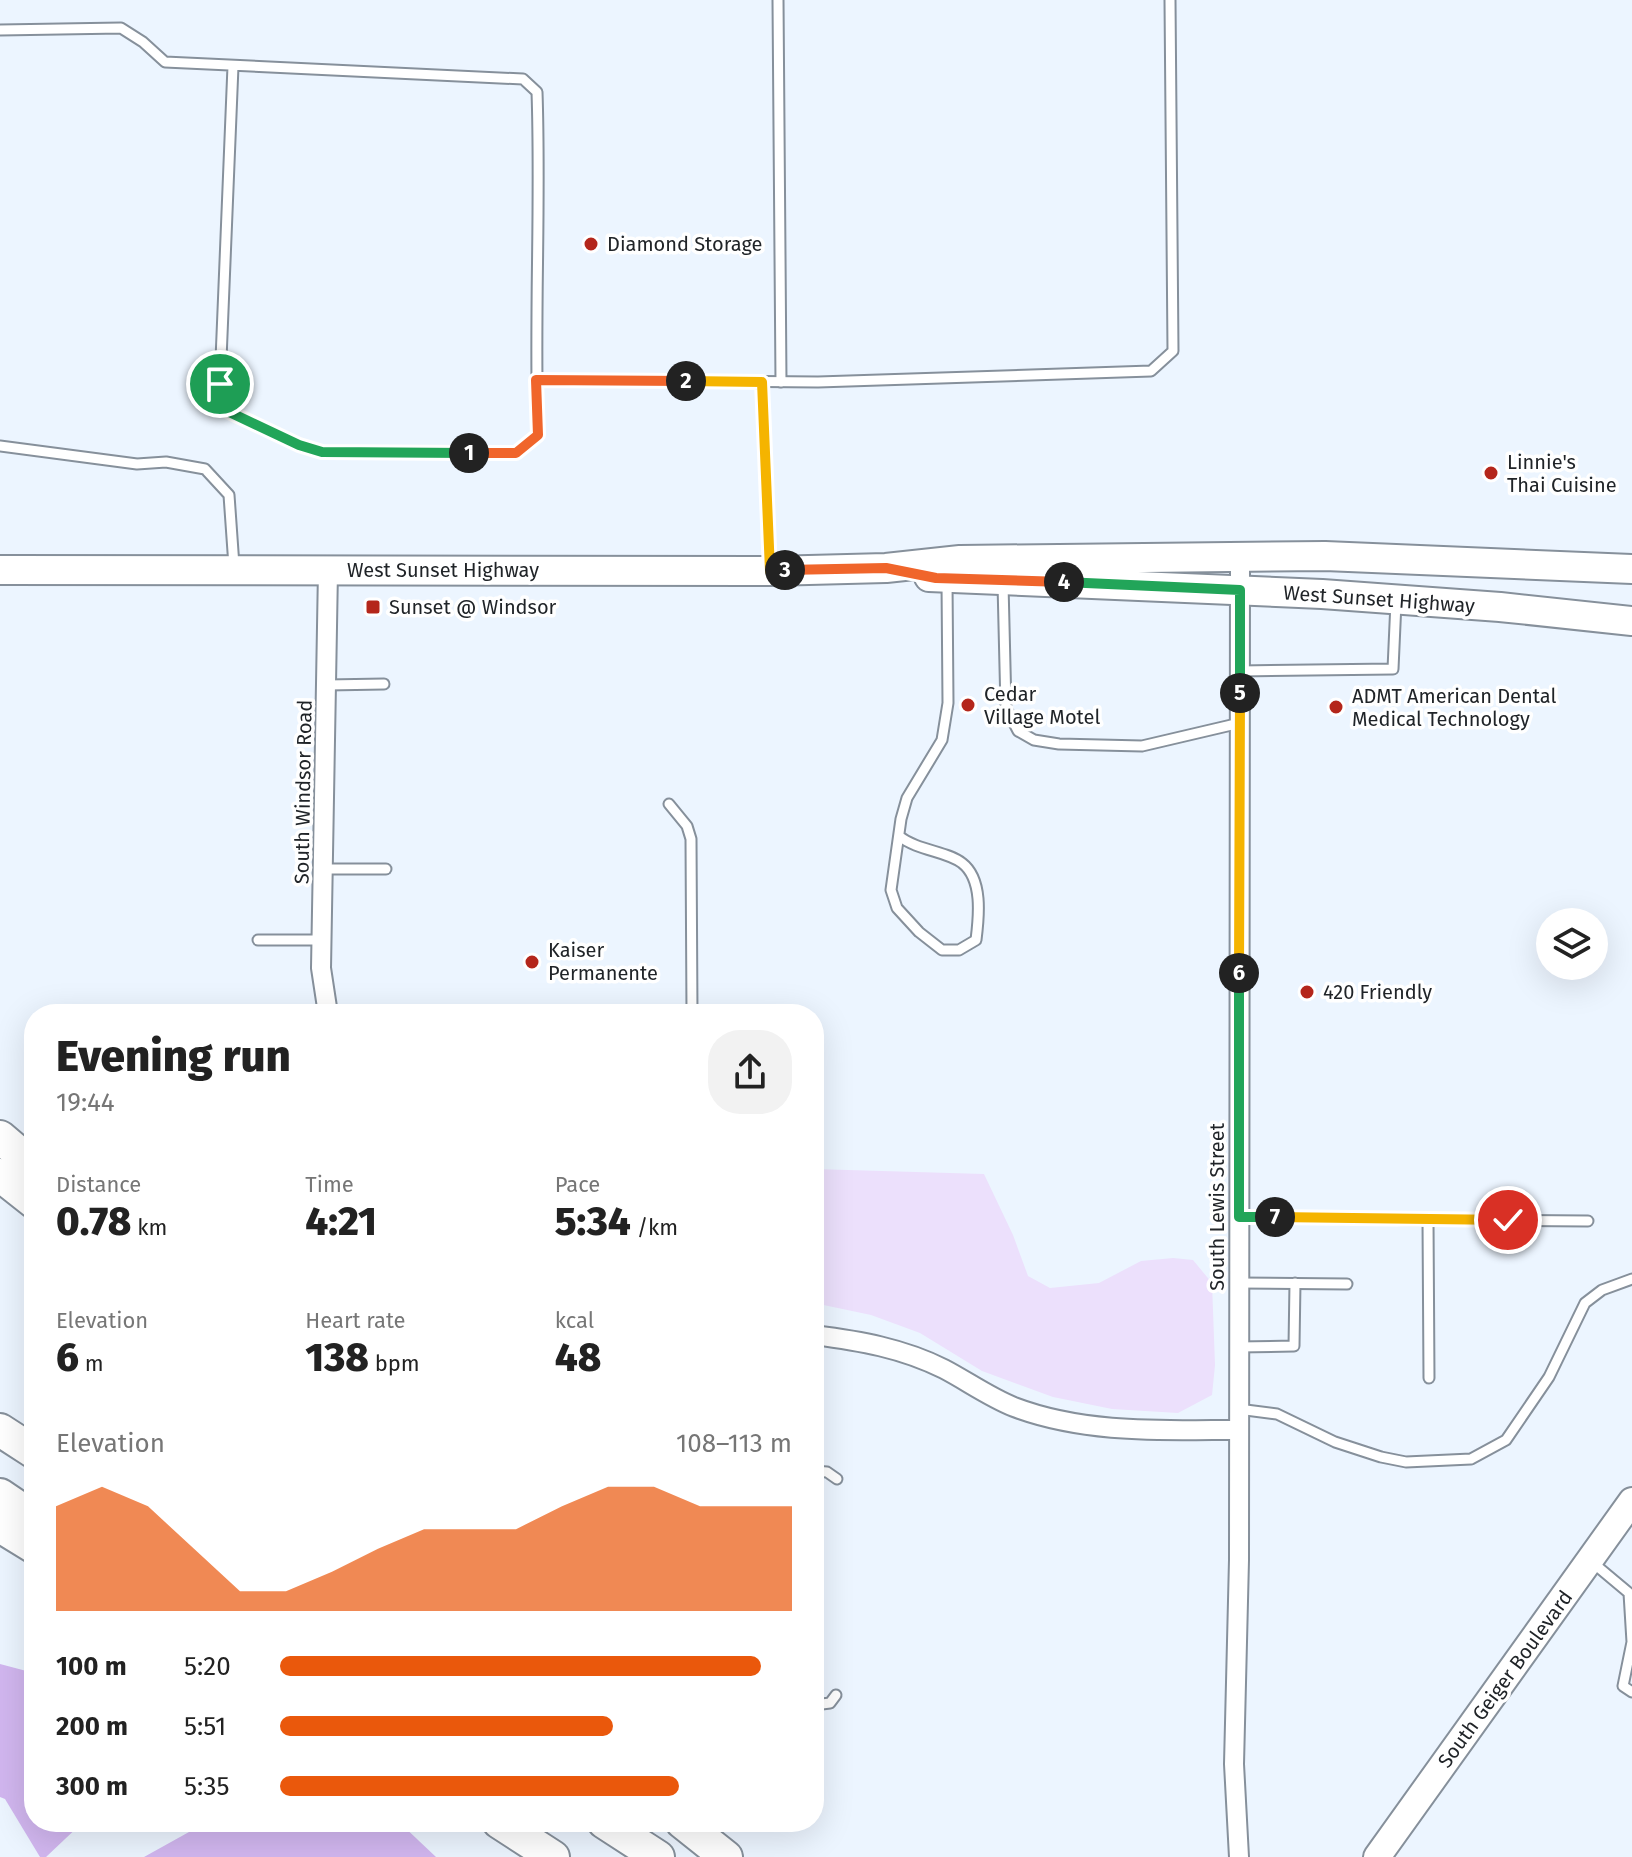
<!DOCTYPE html>
<meta charset="utf-8">
<style>
body{margin:0;font-family:"Fira Sans",sans-serif;background:#f2f2f2;color:#222;height:100vh;display:flex;flex-direction:column;font-size:30px;white-space:nowrap}
*{box-sizing:border-box;margin:0}
p{font-size:26px;color:#767676}
.icon{flex:none;width:44px;height:44px;fill:none;stroke:currentColor;stroke-width:2;stroke-linecap:round;stroke-linejoin:round}
.map{position:relative;flex:1;overflow:hidden}
.sheet{position:absolute;left:24px;top:1004px;width:800px;height:828px;display:flex;flex-direction:column;background:#fff;border-radius:32px;box-shadow:0 8px 32px #0002}
.sheet>*{flex:none}
.buttons{position:absolute;left:1536px;top:908px;display:grid;gap:16px}
.buttons a{display:grid;place-items:center;width:72px;height:72px;border-radius:50%;background:#fff;box-shadow:0 8px 32px #0002;font-size:40px}
.pin{position:absolute;display:grid;place-items:center;width:68px;height:68px;color:#fff;margin:-34px;border:4px solid #fff;border-radius:50%;box-shadow:0 2px 8px #0007}
.km{position:absolute;width:40px;height:40px;margin:-20px;border-radius:50%;background:#222;color:#fff;font-size:22px;line-height:40px;text-align:center}
.round{display:grid;place-items:center;flex:none;width:84px;height:84px;border-radius:32px;background:#f2f2f2}
.summary{display:flex;align-items:center;justify-content:space-between;height:136px;padding:0 32px}
h1{font-size:44px;font-weight:800;line-height:60px}
.stats{display:grid;grid-template-columns:repeat(3,1fr);gap:12px;height:136px;padding:8px 32px}
.stats div{display:grid;align-content:center}
.stats b{font-size:40px;font-weight:800}
.stats small{font-size:22px;font-weight:400}
.stats p{font-size:22px}
.chart{height:224px;padding:16px 32px}
.chart p{display:flex;justify-content:space-between}
.chart svg{width:100%;height:144px;margin-top:8px;fill:#ea580c;opacity:.7}
ul{padding:0 32px;list-style:none;font-size:26px}
li{display:grid;grid-template-columns:128px 96px 1fr;align-items:center;height:60px}
li i{height:20px;border-radius:10px;background:#ea580c}
.map>svg:first-child{display:block}
.green{fill:#ece0fc}
.forest{fill:#d1b6ef}
.lines{fill:none;stroke-linecap:round;stroke-linejoin:round}
.lane-casing{stroke:#86909b;stroke-width:13}
.street-casing{stroke:#86909b;stroke-width:22}
.secondary-casing{stroke:#86909b;stroke-width:30}
.primary-casing{stroke:#86909b;stroke-width:32}
.highway-casing{stroke:#86909b;stroke-width:36}
.lane{stroke:#fff;stroke-width:9}
.street{stroke:#fff;stroke-width:18}
.secondary{stroke:#fff;stroke-width:26}
.primary{stroke:#fff;stroke-width:28}
.highway{stroke:#fff;stroke-width:32}
.split-1-casing{stroke:#fff;stroke-width:16}
.split-2-casing{stroke:#fff;stroke-width:16}
.split-3-casing{stroke:#fff;stroke-width:16}
.split-4-casing{stroke:#fff;stroke-width:16}
.split-5-casing{stroke:#fff;stroke-width:16}
.split-6-casing{stroke:#fff;stroke-width:16}
.split-7-casing{stroke:#fff;stroke-width:16}
.split-8-casing{stroke:#fff;stroke-width:16}
.split-1{stroke:#22a559;stroke-width:10}
.split-2{stroke:#f0652b;stroke-width:10}
.split-3{stroke:#f5b400;stroke-width:10}
.split-4{stroke:#f0652b;stroke-width:10}
.split-5{stroke:#22a559;stroke-width:10}
.split-6{stroke:#f5b400;stroke-width:10}
.split-7{stroke:#22a559;stroke-width:10}
.split-8{stroke:#f5b400;stroke-width:10}
.poi-dot{fill:#b4261b;stroke:#fff;stroke-width:3}
.labels{text-anchor:middle;dominant-baseline:central;stroke-width:7;stroke-linejoin:round;paint-order:stroke}
.poi-label{font-size:20px;fill:#202428;stroke:#fff;text-anchor:start}
.street-label{font-size:20px;fill:#202428;stroke:#fff}
</style>
<div class="map">
<svg width="1632" height="1857" viewBox="0 0 1632 1857">
<rect width="100%" height="100%" fill="#ecf5ff"/>
<polygon class="green" points="814,1169 984,1174 1013,1235 1028,1276 1050,1288 1099,1283 1141,1261 1173,1258 1193,1260 1212,1283 1215,1365 1212,1395 1178,1413 1112,1409 1053,1397 982,1371 920,1333 871,1315 814,1303"/>
<g class="forest">
<polygon points="0,1664 34,1673 34,1822 83,1822 46,1857 40,1857 5,1799 0,1797"/>
<polygon points="207,1822 399,1822 436,1857 144,1857"/>
</g>
<g class="lines">
<g class="lane-casing">
<g id="lane">
<polyline points="778,0 781,382"/>
<path d="M0 30 121 28 143 42 165 62 523 79 537 92C541 206 534 320 538 435L516 453 322 452 299 445 225 410 220 384 233 66"/>
<polyline points="536,380 818,382 1151,371 1173,351 1170,0"/>
<polyline points="762,382 770,566"/>
<polyline points="0,446 137,464 166,462 205,469 229,495 234,566"/>
<polyline points="1003,584 1006,708 1018,731 1034,740 1059,744 1142,746 1240,723"/>
<polyline points="1240,671 1393,669 1396,602"/>
<polyline points="327,685 384,684"/>
<polyline points="669,804 687,826 691,839 692,1014"/>
<path d="M899 836C918 851 947 851 962 863 983 879 979 916 976 940L959 950H942L919 932 897 908 891 890 901 819 907 798 942 740 948 703 947 582"/>
<polyline points="324,869 386,869"/>
<polyline points="258,940 322,940"/>
<polyline points="1239,1217 1428,1220 1429,1378"/>
<polyline points="1428,1220 1588,1221"/>
<polyline points="1239,1283 1347,1284"/>
<polyline points="1238,1347 1294,1346 1295,1283"/>
<polyline points="1238,1409 1277,1414 1335,1442 1381,1457 1406,1462 1471,1459 1506,1440 1549,1377 1585,1303 1602,1290 1632,1279"/>
<polyline points="814,1471 827,1472 837,1479"/>
<polyline points="1592,1562 1629,1593 1632,1642 1623,1686 1632,1692"/>
<polyline points="814,1705 830,1703 836,1695"/>
</g>
</g>
<g class="street-casing">
<g id="street">
<polyline points="328,1014 321,968 328,570"/>
<path d="M814 1335C860 1341 902 1348 944 1369 967 1381 989 1397 1014 1407 1085 1434 1163 1430 1238 1430"/>
<polyline points="1239,1857 1234,1764 1239,1560 1240,557"/>
</g>
</g>
<g class="secondary-casing">
<polyline id="secondary" points="1377,1857 1632,1501"/>
</g>
<g class="primary-casing">
<g id="primary">
<polyline points="0,570 770,571 886,568 960,560 1325,556 1632,569"/>
<polyline points="929,577 1322,594 1500,607 1632,621"/>
</g>
</g>
<g class="highway-casing">
<g id="highway">
<polyline points="0,1137 34,1166"/>
<polyline points="0,1175 34,1202"/>
<polyline points="0,1430 34,1452"/>
<polyline points="0,1495 34,1518"/>
<polyline points="0,1526 34,1547"/>
<polyline points="499,1822 553,1857"/>
<polyline points="604,1822 658,1857"/>
<polyline points="682,1822 726,1857"/>
</g>
</g>
<use href="#lane" class="lane"/>
<use href="#street" class="street"/>
<use href="#secondary" class="secondary"/>
<use href="#primary" class="primary"/>
<use href="#highway" class="highway"/>
</g>
<g class="lines">
<g class="split-1-casing">
<polyline id="split-1" points="220,384 225,410 299,445 322,452 469,453"/>
</g>
<g class="split-2-casing">
<polyline id="split-2" points="469,453 516,453 538,435 536,380 686,381"/>
</g>
<g class="split-3-casing">
<polyline id="split-3" points="686,381 762,382 770,571 785,570"/>
</g>
<g class="split-4-casing">
<polyline id="split-4" points="785,570 886,568 936,578 1064,582"/>
</g>
<g class="split-5-casing">
<polyline id="split-5" points="1064,582 1240,590 1240,693"/>
</g>
<g class="split-6-casing">
<polyline id="split-6" points="1239,973 1240,693"/>
</g>
<g class="split-7-casing">
<polyline id="split-7" points="1239,973 1239,1217 1275,1217"/>
</g>
<g class="split-8-casing">
<polyline id="split-8" points="1275,1217 1508,1220"/>
</g>
<use href="#split-1" class="split-1"/>
<use href="#split-2" class="split-2"/>
<use href="#split-3" class="split-3"/>
<use href="#split-4" class="split-4"/>
<use href="#split-5" class="split-5"/>
<use href="#split-6" class="split-6"/>
<use href="#split-7" class="split-7"/>
<use href="#split-8" class="split-8"/>
</g>
<g class="poi-dot">
<circle cx="591" cy="244" r="8"/>
<circle cx="1491" cy="473" r="8"/>
<rect x="365" y="599" width="16" height="16" rx="4"/>
<circle cx="968" cy="705" r="8"/>
<circle cx="1336" cy="707" r="8"/>
<circle cx="532" cy="962" r="8"/>
<circle cx="1307" cy="992" r="8"/>
</g>
<g class="labels">
<g class="poi-label">
<text x="607" y="244">Diamond Storage</text>
<text x="1507" y="462">Linnie's<tspan x="1507" dy="23">Thai Cuisine</tspan></text>
<text x="389" y="607">Sunset @ Windsor</text>
<text x="984" y="694">Cedar<tspan x="984" dy="23">Village Motel</tspan></text>
<text x="1352" y="696">ADMT American Dental<tspan x="1352" dy="23">Medical Technology</tspan></text>
<text x="548" y="950">Kaiser<tspan x="548" dy="23">Permanente</tspan></text>
<text x="1323" y="992">420 Friendly</text>
</g>
<g class="street-label">
<text x="443" y="570">West Sunset Highway</text>
<text transform="translate(1379 599) rotate(4)">West Sunset Highway</text>
<text transform="translate(303 792) rotate(-89)">South Windsor Road</text>
<text transform="translate(1217 1207) rotate(-90)">South Lewis Street</text>
<text transform="translate(1505 1679) rotate(-54)">South Geiger Boulevard</text>
</g>
</g>
</svg>
<div class="buttons">
<a><svg class="icon" aria-label="layers" viewBox="0 0 24 24"><path d="M12 4l9 5-9 5-9-5zM3 14l9 5 9-5"/></svg></a>
</div>
<div class="pin" style="left:220px;top:384px;background:#1e9e55"><svg class="icon" aria-label="arrive" viewBox="0 0 24 24"><path d="M6 21V4h12l-3 4 3 4H6"/></svg></div>
<div class="pin" style="left:1508px;top:1220px;background:#d93025"><svg class="icon" aria-label="check" viewBox="0 0 24 24"><path d="M5 12l5 5 9-10"/></svg></div>
<b class="km" style="left:469px;top:453px">1</b>
<b class="km" style="left:686px;top:381px">2</b>
<b class="km" style="left:785px;top:570px">3</b>
<b class="km" style="left:1064px;top:582px">4</b>
<b class="km" style="left:1240px;top:693px">5</b>
<b class="km" style="left:1239px;top:973px">6</b>
<b class="km" style="left:1275px;top:1217px">7</b>
<section class="sheet">
<div class="summary"><div><h1>Evening run</h1><p>19:44</p></div><a class="round"><svg class="icon" aria-label="share" viewBox="0 0 24 24"><path d="M12 15V3M7 8l5-5 5 5M5 13v7h14v-7"/></svg></a></div>
<div class="stats">
<div><p>Distance</p><b>0.78<small> km</small></b></div>
<div><p>Time</p><b>4:21</b></div>
<div><p>Pace</p><b>5:34<small> /km</small></b></div>
</div>
<div class="stats">
<div><p>Elevation</p><b>6<small> m</small></b></div>
<div><p>Heart rate</p><b>138<small> bpm</small></b></div>
<div><p>kcal</p><b>48</b></div>
</div>
<div class="chart"><p><span>Elevation</span>108–113 m</p>
<svg viewBox="0 0 160 44" preserveAspectRatio="none"><path d="M0 44V12L10 6L20 12L30 25L40 38L50 38L60 32L70 25L80 19L90 19L100 19L110 12L120 6L130 6L140 12L150 12L160 12V44z"/></svg>
</div>
<ul>
<li><b>100 m</b>5:20<i style="width:94%"></i></li>
<li><b>200 m</b>5:51<i style="width:65%"></i></li>
<li><b>300 m</b>5:35<i style="width:78%"></i></li>
</ul>
</section>
</div>
